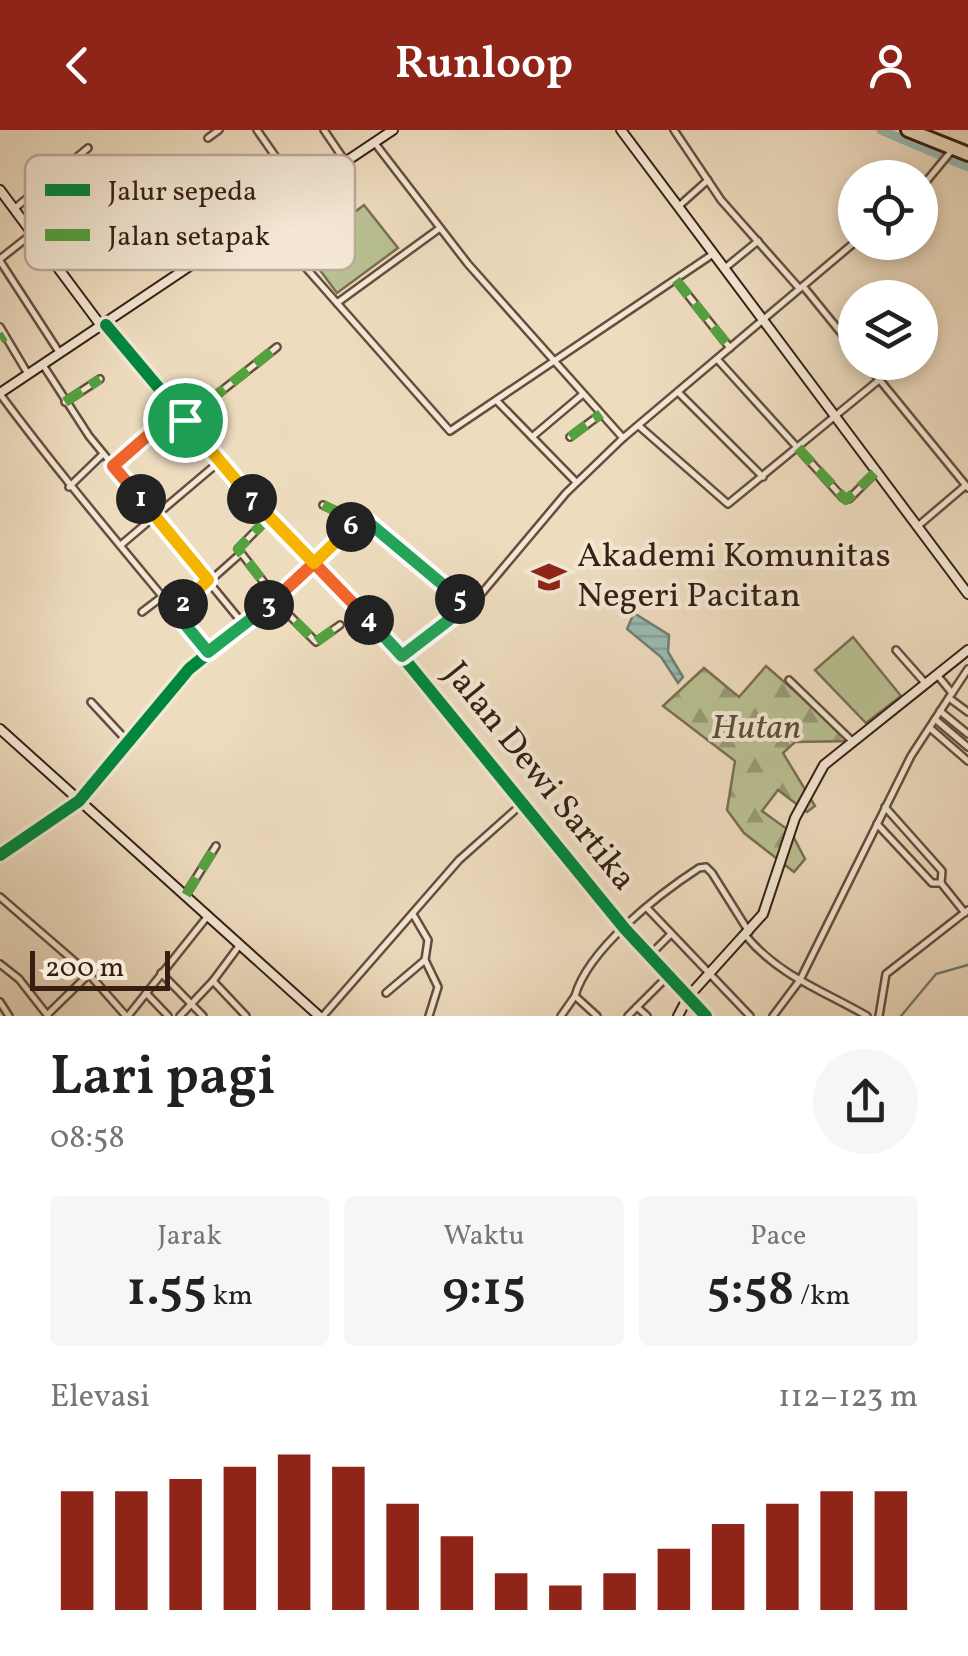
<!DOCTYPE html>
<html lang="id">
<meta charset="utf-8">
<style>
body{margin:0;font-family:Vollkorn,serif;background:#f6f6f6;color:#202124;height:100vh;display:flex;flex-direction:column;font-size:38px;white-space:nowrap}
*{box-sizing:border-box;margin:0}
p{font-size:32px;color:#757577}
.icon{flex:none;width:55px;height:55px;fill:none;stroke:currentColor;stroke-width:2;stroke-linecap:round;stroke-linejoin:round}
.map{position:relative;height:886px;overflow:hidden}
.side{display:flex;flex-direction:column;background:#fff;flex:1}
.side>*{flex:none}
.tools{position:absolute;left:838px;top:30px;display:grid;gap:20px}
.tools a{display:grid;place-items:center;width:100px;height:100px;border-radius:50%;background:#fff;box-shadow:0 5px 15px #0003;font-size:50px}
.scale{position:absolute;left:30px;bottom:25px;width:140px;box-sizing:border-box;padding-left:10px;border:5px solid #371e13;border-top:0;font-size:28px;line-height:35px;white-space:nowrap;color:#371e13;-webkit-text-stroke:8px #f4e8d5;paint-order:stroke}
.pin{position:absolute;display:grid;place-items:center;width:85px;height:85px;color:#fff;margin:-42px;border:5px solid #fff;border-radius:50%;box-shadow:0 2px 10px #0007}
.km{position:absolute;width:50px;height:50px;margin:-25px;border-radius:50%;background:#222;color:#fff;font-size:28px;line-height:50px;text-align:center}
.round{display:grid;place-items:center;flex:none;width:105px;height:105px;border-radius:52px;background:#f6f6f6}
.summary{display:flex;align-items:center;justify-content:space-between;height:170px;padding:0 50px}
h1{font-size:55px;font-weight:600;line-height:75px}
.figures{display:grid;grid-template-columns:repeat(3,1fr);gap:15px;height:170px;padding:10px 50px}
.figures div{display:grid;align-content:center;border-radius:10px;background:#f6f6f6;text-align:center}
.figures b{font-size:50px;font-weight:600}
.figures small{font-size:28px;font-weight:400}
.figures p{font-size:28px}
.chart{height:280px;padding:20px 50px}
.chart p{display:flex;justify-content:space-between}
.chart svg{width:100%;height:180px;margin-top:10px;stroke:#8f2418;stroke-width:6}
header{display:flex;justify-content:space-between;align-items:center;height:130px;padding:0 50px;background:#8f2418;color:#fff;font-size:45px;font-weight:600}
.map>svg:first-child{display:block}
.forest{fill:url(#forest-firs);stroke:#786f52;stroke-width:2.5}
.green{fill:#b9c092;stroke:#786f52;stroke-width:2.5}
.water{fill:url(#water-rules);stroke:#727c73;stroke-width:2.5}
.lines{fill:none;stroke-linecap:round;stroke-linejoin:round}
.stream{stroke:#727c73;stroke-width:2.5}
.river{stroke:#99bbb3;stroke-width:9}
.street-casing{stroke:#654e3e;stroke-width:10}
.secondary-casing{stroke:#371e13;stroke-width:12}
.highway-casing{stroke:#371e13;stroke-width:18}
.street{stroke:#f4e8d5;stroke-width:5}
.secondary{stroke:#f4e8d5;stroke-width:8}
.highway{stroke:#eedcbf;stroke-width:12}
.quiet{stroke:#53a23f;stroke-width:10;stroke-dasharray:20 10;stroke-linecap:butt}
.cycleway-casing{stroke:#f4e8d5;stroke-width:19}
.cycleway{stroke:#00873e;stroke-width:12}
.split-1-casing{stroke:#fff;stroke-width:20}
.split-2-casing{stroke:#fff;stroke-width:20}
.split-3-casing{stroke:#fff;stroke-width:20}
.split-4-casing{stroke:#fff;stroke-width:20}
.split-5-casing{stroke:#fff;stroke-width:20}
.split-6-casing{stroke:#fff;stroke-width:20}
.split-7-casing{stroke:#fff;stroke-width:20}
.split-8-casing{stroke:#fff;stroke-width:20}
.split-1{stroke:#f0652b;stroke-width:12}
.split-2{stroke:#f5b400;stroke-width:12}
.split-3{stroke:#22a559;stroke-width:12}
.split-4{stroke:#f0652b;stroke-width:12}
.split-5{stroke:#22a559;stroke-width:12}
.split-6{stroke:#22a559;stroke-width:12}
.split-7{stroke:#f5b400;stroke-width:12}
.split-8{stroke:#f5b400;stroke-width:12}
.labels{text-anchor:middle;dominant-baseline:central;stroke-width:8;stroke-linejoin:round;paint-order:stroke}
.poi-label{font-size:35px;fill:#371e13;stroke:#f4e8d5;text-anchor:start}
.park-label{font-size:35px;font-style:italic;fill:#5e4f39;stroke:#f4e8d5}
.street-label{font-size:35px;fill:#371e13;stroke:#f4e8d5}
.key{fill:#f4e8d5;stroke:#bbab9b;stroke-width:2.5}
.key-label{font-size:28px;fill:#371e13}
</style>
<header><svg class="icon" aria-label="back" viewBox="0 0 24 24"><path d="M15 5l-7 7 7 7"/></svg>Runloop<svg class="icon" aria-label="person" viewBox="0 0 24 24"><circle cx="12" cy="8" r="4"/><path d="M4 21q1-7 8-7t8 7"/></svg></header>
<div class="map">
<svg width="968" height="886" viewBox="0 0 968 886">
<defs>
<pattern id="forest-firs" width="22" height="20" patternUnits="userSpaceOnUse" patternTransform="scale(2.5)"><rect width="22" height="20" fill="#b9c092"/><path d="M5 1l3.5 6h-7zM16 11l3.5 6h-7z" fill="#979b76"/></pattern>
<pattern id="water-rules" width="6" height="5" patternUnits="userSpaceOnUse" patternTransform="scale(2.5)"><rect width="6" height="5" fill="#99bbb3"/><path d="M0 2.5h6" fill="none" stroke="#84a099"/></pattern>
</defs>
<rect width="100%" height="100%" fill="#eedcbf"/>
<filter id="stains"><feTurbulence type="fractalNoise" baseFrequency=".002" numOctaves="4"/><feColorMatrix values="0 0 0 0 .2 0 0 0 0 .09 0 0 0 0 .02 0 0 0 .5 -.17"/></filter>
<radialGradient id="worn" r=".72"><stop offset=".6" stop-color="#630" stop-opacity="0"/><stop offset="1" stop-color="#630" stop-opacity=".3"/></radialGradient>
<polygon class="forest" points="766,536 852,611 795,612 783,623 815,676 807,682 778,660 762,681 791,702 805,729 794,742 744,703 727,680 735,631 663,576 704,538 739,567"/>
<g class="green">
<polygon points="364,75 398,118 337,163 305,120"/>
<polygon points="853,507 901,566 866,593 815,540"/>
</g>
<polygon class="water" points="634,483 669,505 668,522 683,547 678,553 661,527 627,499"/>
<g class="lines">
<polyline class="stream" points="901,886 936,844 968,835"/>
<polyline class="river" points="881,0 968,37"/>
<g class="street-casing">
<g id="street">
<polyline points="257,0 301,63"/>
<polyline points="324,0 345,31"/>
<polyline points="674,0 721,70 799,158"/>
<polyline points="208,8 219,0"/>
<polyline points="374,12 468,134 623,308"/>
<polyline points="920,59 953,19"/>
<polyline points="679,76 708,50"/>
<polyline points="14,79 88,18"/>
<polyline points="263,89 337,173 440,98"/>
<polyline points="0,129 33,103"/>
<polyline points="0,131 59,222"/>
<polyline points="725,138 758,111"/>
<polyline points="676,150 730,218"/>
<polyline points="803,156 855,220"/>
<polyline points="337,173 450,301 713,124"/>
<polyline points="0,197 28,244"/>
<polyline points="717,229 843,368 849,369 877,341"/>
<polyline points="865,232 968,358"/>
<polyline points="43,235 89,306 244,495"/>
<polyline points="678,262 763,347"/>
<path d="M0 264C66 353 138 436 208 522"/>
<polyline points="497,271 576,352"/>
<polyline points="65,272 100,249"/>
<polyline points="185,290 277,217"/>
<polyline points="639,296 728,374 879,250"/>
<polyline points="532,307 583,264"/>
<polyline points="570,307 601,284"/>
<polyline points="113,336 177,281"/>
<polyline points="69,357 103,324"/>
<polyline points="323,375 357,391"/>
<polyline points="268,388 238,419 276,468"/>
<polyline points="918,396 965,356"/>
<polyline points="122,414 219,332"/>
<polyline points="274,470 316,512 340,495"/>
<polyline points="142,482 163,466"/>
<polyline points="175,482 239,425"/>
<polyline points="896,520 926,554"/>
<polyline points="402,526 482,463 566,363 623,308 855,112"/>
<polyline points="789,550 852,611"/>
<polyline points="952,563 968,539"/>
<polyline points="949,568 968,582"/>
<polyline points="91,572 129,613"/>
<polyline points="940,581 968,604"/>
<polyline points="935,589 968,617"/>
<polyline points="930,598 968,631"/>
<polyline points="885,677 942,741 941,753 965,783"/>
<polyline points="877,694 932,753 941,753"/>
<polyline points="0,725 79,671 189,539 271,473 357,391 363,390 467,476"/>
<polyline points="186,764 216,716"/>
<polyline points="0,767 89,844 126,886"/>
<polyline points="647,778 750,886"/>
<polyline points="414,786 428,810 425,830 438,857 429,886"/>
<path d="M746 806C779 846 824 861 867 886"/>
<polyline points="649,826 671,804"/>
<polyline points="0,834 19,849 48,886"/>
<polyline points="161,843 203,886"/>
<polyline points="213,851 239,816"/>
<polyline points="146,863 168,886"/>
<polyline points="386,863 425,830"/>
<path d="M575 866C588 819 659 764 699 738L706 737 712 743 749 802"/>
<polyline points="688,867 706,886"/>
<polyline points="0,872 9,886"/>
<polyline points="637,877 647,886"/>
<polyline points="48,884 89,844"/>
<polyline points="128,886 207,787"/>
<polyline points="180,886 213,851 246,886"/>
<polyline points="323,886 459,730 523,673"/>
<polyline points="561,886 575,866 597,886"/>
<polyline points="628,886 668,846"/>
<polyline points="773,886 800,850 911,626 952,563 938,546"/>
<polyline points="879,886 886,844 968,780"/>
</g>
</g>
<g class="secondary-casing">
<g id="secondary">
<polyline points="621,0 968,464"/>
<polyline points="0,60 102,197"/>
<polyline points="106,195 268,388 402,526 625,799 688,867"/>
<polyline points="0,263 393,0"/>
<polyline points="0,599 319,886"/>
<polyline points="678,886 688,867 763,784 795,688 824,635 968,520"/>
</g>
</g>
<g class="highway-casing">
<polyline id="highway" points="908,0 968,24"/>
</g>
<use href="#street" class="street"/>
<use href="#secondary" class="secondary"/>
<use href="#highway" class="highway"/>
<g class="quiet">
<polyline points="676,150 730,218"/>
<polyline points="0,209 5,206"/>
<polyline points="65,272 100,249"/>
<polyline points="185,290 277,217"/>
<polyline points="570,307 601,284"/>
<polyline points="798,318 846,370 877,341"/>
<polyline points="323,375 357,391"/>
<polyline points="268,388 238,419 276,468"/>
<polyline points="274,470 316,512 340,495"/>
<polyline points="186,765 216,716"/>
</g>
<g class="cycleway-casing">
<g id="cycleway">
<polyline points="106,195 268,388 402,526 625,799 706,886"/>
<polyline points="0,725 79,671 189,539 271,473 357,391 363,390 467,476"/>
</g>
</g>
<use href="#cycleway" class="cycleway"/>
</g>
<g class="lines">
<g class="split-1-casing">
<polyline id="split-1" points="141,369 113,336 177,280 185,290"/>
</g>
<g class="split-2-casing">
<polyline id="split-2" points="141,369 208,450 183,474"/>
</g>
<g class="split-3-casing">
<polyline id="split-3" points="183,474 175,482 208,522 269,475"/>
</g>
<g class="split-4-casing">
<polyline id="split-4" points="269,475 314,433 369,490"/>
</g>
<g class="split-5-casing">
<polyline id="split-5" points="369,490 402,526 467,476 460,469"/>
</g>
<g class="split-6-casing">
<polyline id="split-6" points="351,397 360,390 368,392 460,469"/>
</g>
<g class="split-7-casing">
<polyline id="split-7" points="252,369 314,433 351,397"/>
</g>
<g class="split-8-casing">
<polyline id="split-8" points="185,290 252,369"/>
</g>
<use href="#split-1" class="split-1"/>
<use href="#split-2" class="split-2"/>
<use href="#split-3" class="split-3"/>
<use href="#split-4" class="split-4"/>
<use href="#split-5" class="split-5"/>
<use href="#split-6" class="split-6"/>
<use href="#split-7" class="split-7"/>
<use href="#split-8" class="split-8"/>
</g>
<defs>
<g id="university-bare" transform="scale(2.7)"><path d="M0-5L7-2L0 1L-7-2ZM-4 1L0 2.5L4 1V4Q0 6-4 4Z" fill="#8f2418" stroke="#f4e8d5" stroke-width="2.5" paint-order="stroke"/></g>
</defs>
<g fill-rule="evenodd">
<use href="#university-bare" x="549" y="447"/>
</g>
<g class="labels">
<g class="poi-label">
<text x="577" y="427">Akademi Komunitas<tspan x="577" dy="40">Negeri Pacitan</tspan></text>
</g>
<g class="park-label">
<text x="756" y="599">Hutan</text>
</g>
<g class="street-label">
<text transform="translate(539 647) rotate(51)">Jalan Dewi Sartika</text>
</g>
</g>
<rect x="25" y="25" width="330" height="115" rx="15" class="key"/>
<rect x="45" y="54" width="45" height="12" fill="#00873e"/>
<rect x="45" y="99" width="45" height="12" fill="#53a23f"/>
<g class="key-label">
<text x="108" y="70">Jalur sepeda</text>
<text x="108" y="115">Jalan setapak</text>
</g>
<rect width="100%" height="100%" filter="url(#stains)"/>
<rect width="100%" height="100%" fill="url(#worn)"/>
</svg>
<div class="tools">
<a><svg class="icon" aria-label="locate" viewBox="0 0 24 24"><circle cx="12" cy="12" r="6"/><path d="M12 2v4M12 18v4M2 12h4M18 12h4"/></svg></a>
<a><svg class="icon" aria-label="layers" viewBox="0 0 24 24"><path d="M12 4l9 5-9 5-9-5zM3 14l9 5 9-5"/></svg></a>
</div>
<div class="scale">200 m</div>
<div class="pin" style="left:185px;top:290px;background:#1e9e55"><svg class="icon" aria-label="arrive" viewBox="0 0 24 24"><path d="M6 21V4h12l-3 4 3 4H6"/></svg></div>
<b class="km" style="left:141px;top:369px">1</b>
<b class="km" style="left:183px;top:474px">2</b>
<b class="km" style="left:269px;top:475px">3</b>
<b class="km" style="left:369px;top:490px">4</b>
<b class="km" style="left:460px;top:469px">5</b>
<b class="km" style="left:351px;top:397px">6</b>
<b class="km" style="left:252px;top:369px">7</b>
</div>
<section class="side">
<div class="summary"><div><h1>Lari pagi</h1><p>08:58</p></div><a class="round"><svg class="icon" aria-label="share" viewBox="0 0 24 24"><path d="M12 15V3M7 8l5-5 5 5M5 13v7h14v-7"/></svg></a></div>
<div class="figures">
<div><p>Jarak</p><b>1.55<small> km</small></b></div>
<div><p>Waktu</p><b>9:15</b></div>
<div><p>Pace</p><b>5:58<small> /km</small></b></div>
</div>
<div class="chart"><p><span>Elevasi</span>112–123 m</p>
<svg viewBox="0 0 160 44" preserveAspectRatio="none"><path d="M5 44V15M15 44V15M25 44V12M35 44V9M45 44V6M55 44V9M65 44V18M75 44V26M85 44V35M95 44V38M105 44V35M115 44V29M125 44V23M135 44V18M145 44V15M155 44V15"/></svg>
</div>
</section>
